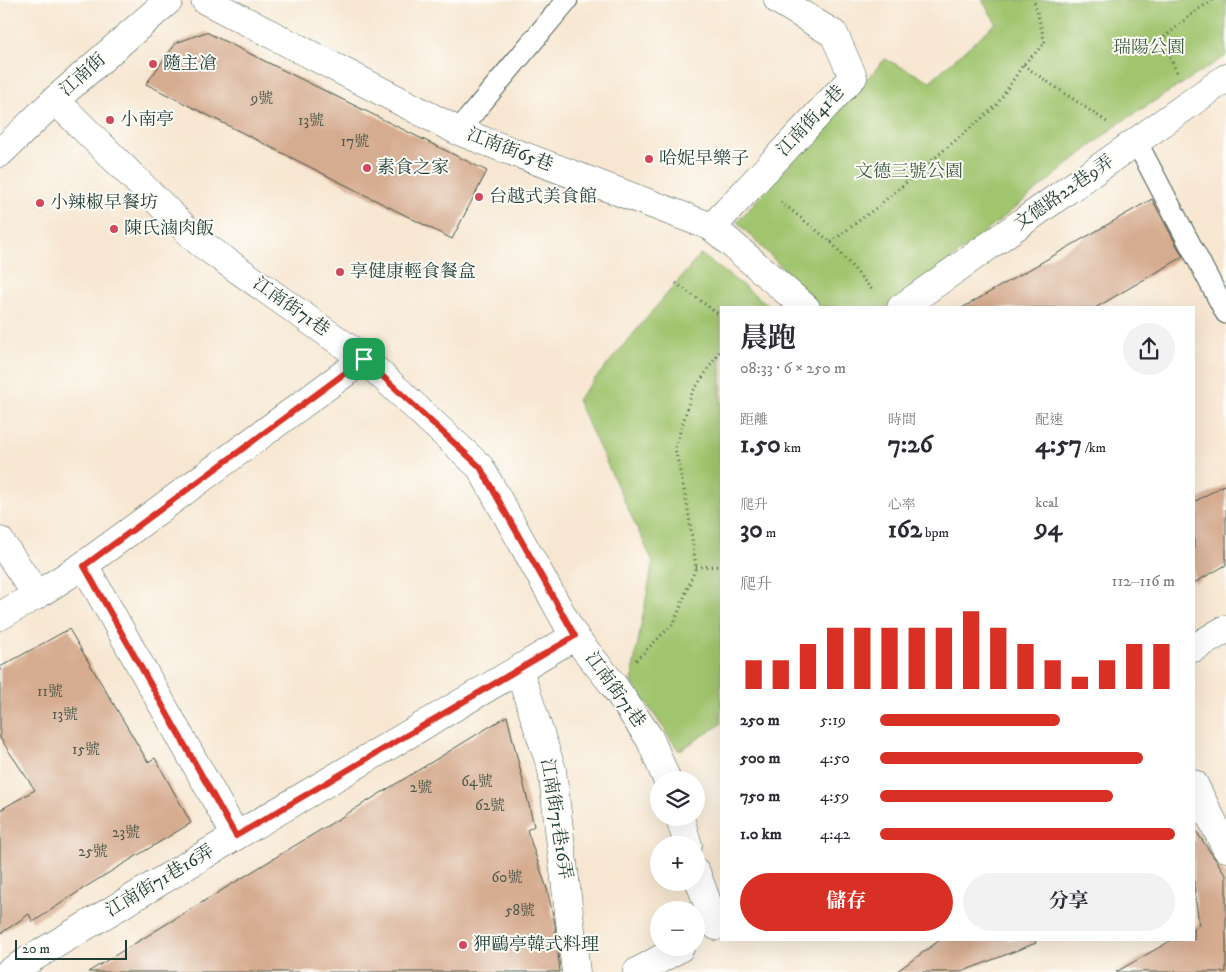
<!DOCTYPE html>
<html lang="zh-TW">
<meta charset="utf-8">
<style>
body{margin:0;font-family:"IM FELL DW Pica","Noto Serif TC",serif;background:#f2f2f3;color:#2b2b33;height:100vh;display:flex;flex-direction:column;font-size:19px;white-space:nowrap}
*{box-sizing:border-box;margin:0}
p{font-size:16px;color:#7c7c81}
.icon{flex:none;width:28px;height:28px;fill:none;stroke:currentColor;stroke-width:2;stroke-linecap:round;stroke-linejoin:round}
.map{position:relative;flex:1;overflow:hidden}
.side{position:absolute;left:720px;top:306px;width:475px;height:635px;display:flex;flex-direction:column;background:#fff;border-radius:0px;box-shadow:0 5px 20px #0002}
.side>*{flex:none}
.fabs{position:absolute;left:650px;top:771px;display:grid;gap:10px}
.fabs a{display:grid;place-items:center;width:55px;height:55px;border-radius:50%;background:#fff;box-shadow:0 5px 20px #0002;font-size:25px}
.scale{position:absolute;left:15px;bottom:12px;width:112px;box-sizing:border-box;padding-left:5px;border:2px solid #1f3d34;border-top:0;font-size:14px;line-height:18px;white-space:nowrap;color:#1f3d34;-webkit-text-stroke:4px #fdfcf7;paint-order:stroke}
.pin{position:absolute;display:grid;place-items:center;width:42px;height:42px;color:#fff;margin:-21px;border-radius:10px;box-shadow:0 2px 8px #0006}
.round{display:grid;place-items:center;flex:none;width:52px;height:52px;border-radius:26px;background:#f2f2f3}
.head{display:flex;align-items:center;justify-content:space-between;height:85px;padding:0 20px}
h1{font-size:28px;font-weight:700;line-height:38px}
.metrics{display:grid;grid-template-columns:repeat(3,1fr);gap:8px;height:85px;padding:5px 20px}
.metrics div{display:grid;align-content:center}
.metrics b{font-size:25px;font-weight:700}
.metrics small{font-size:14px;font-weight:400}
.metrics p{font-size:14px}
.chart{height:140px;padding:10px 20px}
.chart p{display:flex;justify-content:space-between}
.chart svg{width:100%;height:90px;margin-top:5px;stroke:#d93025;stroke-width:6}
.button{display:flex;gap:10px;margin-top:auto;padding:10px 20px}
.button a{flex:1;height:58px;border-radius:30px;background:#d93025;color:#fff;font-size:20px;font-weight:700;line-height:58px;text-align:center}
.button a+a{background:#f2f2f3;color:#2b2b33}
ul{padding:0 20px;list-style:none;font-size:16px}
li{display:grid;grid-template-columns:80px 60px 1fr;align-items:center;height:38px}
li i{height:12px;border-radius:6px;background:#d93025}
.map>svg:first-child{display:block}
.green{fill:#a1c46e;stroke:#608051}
.building{fill:#d6ac90}
.lines{fill:none;stroke-linecap:round;stroke-linejoin:round}
.service-casing{stroke:#3f564c;stroke-width:23}
.minor-casing{stroke:#3f564c;stroke-width:29}
.path{stroke:#3f564c;stroke-width:3;stroke-dasharray:1 4;stroke-linecap:butt}
.service{stroke:#fff;stroke-width:21}
.minor{stroke:#fff;stroke-width:28}
.route-casing{stroke:#fff;stroke-width:10}
.route{stroke:#d93025;stroke-width:6}
.poi-dot{fill:#d1495b;stroke:#fdfcf7;stroke-width:2}
.labels{text-anchor:middle;dominant-baseline:central;stroke-width:4;stroke-linejoin:round;paint-order:stroke}
.number-label{font-size:15px;fill:#4d594b}
.park-label{font-size:18px;fill:#405f42;stroke:#fdfcf7}
.poi-label{font-size:18px;fill:#1f3d34;stroke:#fdfcf7;text-anchor:start}
.street-label{font-size:18px;fill:#1f3d34;stroke:#fdfcf7}
</style>
<div class="map">
<svg width="1226" height="972" viewBox="0 0 1226 972">
<rect width="100%" height="100%" fill="#fdfcf7"/>
<filter id="ink" filterUnits="userSpaceOnUse"><feTurbulence type="fractalNoise" baseFrequency=".02" numOctaves="2"/><feDisplacementMap in="SourceGraphic" scale="10" xChannelSelector="R" yChannelSelector="G"/><feConvolveMatrix kernelMatrix="1 2 1 2 8 2 1 2 1" color-interpolation-filters="sRGB"/></filter>
<filter id="wash" filterUnits="userSpaceOnUse"><feTurbulence type="fractalNoise" baseFrequency=".0096" numOctaves="4" result="noise"/><feDisplacementMap in="SourceGraphic" scale="20" xChannelSelector="R" yChannelSelector="G"/><feGaussianBlur stdDeviation="1.12" result="paint"/><feColorMatrix in="noise" values="0 0 0 0 0 0 0 0 0 0 0 0 0 0 0 0 0 1.4 0 .05"/><feComposite in="paint" operator="in"/></filter>
<g filter="url(#wash)">
<rect width="100%" height="100%" fill="#f7e7d2"/>
<g class="green">
<polygon points="982,0 1226,0 1226,56 1118,124 893,307 821,307 737,222 885,59 930,81 996,23"/>
<polygon points="701,254 771,307 721,308 721,724 679,751 632,682 634,663 653,562 577,400"/>
</g>
<g id="blocks">
<g class="building">
<polygon points="206,32 487,171 452,239 146,84 176,43"/>
<polygon points="1152,199 1183,257 1095,308 962,308"/>
<polygon points="1226,484 1226,565 1194,583 1194,502"/>
<polygon points="69,629 148,762 155,758 191,823 87,886 33,922 29,914 0,934 0,810 35,790 0,738 0,667"/>
<polygon points="507,716 534,826 527,830 547,889 555,924 560,972 88,972"/>
<polygon points="1194,828 1226,875 1226,972 1116,972 1172,940 1194,940 1194,928 1199,925 1194,886"/>
<polygon points="940,940 1035,940 1036,943 961,972 896,972"/>
</g>
</g>
</g>
<g filter="url(#ink)">
<use href="#blocks" fill-opacity="0" stroke="#3f564c" stroke-width="1"/>
<g class="lines">
<g class="service-casing">
<g id="service">
<polyline points="458,131 567,0"/>
<polyline points="1136,141 1226,313"/>
</g>
</g>
<g class="minor-casing">
<g id="minor">
<polyline points="205,0 458,131 712,227 806,308"/>
<polyline points="55,100 199,242 364,359 480,467 574,636 612,683 650,739 667,780"/>
<polyline points="0,153 55,100 169,0"/>
<polyline points="712,227 853,77 834,34 778,0"/>
<polyline points="901,308 1226,78"/>
<polyline points="0,541 37,595 84,565 364,359"/>
<polyline points="84,565 236,836"/>
<polyline points="0,616 37,595"/>
<polyline points="1194,648 1226,629"/>
<polyline points="519,670 552,770 576,972"/>
<polyline points="1194,784 1226,848"/>
<polyline points="680,818 688,845"/>
<polyline points="696,872 716,926"/>
<polyline points="9,972 236,836 575,636"/>
<polyline points="637,972 680,948"/>
</g>
</g>
<g class="path">
<polyline points="1023,65 1107,122"/>
<polyline points="1177,72 1161,40 1197,10 1213,0"/>
<polyline points="781,202 831,242 873,291"/>
<polyline points="831,242 876,208 996,106 1023,65 1045,43 1034,0"/>
<polyline points="676,283 721,316"/>
<polyline points="696,567 721,566"/>
<polyline points="636,660 674,623 696,567 688,509 675,448 692,393 721,350"/>
</g>
<use href="#service" class="service"/>
<use href="#minor" class="minor"/>
</g>
</g>
<g class="lines" filter="url(#ink)">
<g class="route-casing">
<polygon id="route" points="364,359 480,467 575,636 236,836 84,566"/>
</g>
<use href="#route" class="route"/>
</g>
<g class="poi-dot">
<circle cx="153" cy="64" r="5"/>
<circle cx="110" cy="120" r="5"/>
<circle cx="649" cy="159" r="5"/>
<circle cx="367" cy="168" r="5"/>
<circle cx="479" cy="197" r="5"/>
<circle cx="40" cy="203" r="5"/>
<circle cx="114" cy="229" r="5"/>
<circle cx="340" cy="272" r="5"/>
<circle cx="463" cy="945" r="5"/>
</g>
<g class="labels">
<g class="number-label">
<text x="262" y="98">9號</text>
<text x="311" y="120">13號</text>
<text x="355" y="141">17號</text>
<text x="50" y="691">11號</text>
<text x="65" y="714">13號</text>
<text x="86" y="749">15號</text>
<text x="477" y="781">64號</text>
<text x="421" y="787">2號</text>
<text x="490" y="805">62號</text>
<text x="126" y="832">23號</text>
<text x="93" y="851">25號</text>
<text x="507" y="877">60號</text>
<text x="520" y="910">58號</text>
</g>
<g class="park-label">
<text x="1149" y="48">瑞陽公園</text>
<text x="909" y="172">文德三號公園</text>
</g>
<g class="poi-label">
<text x="163" y="64">隨主凔</text>
<text x="120" y="120">小南亭</text>
<text x="659" y="159">哈妮早樂子</text>
<text x="377" y="168">素食之家</text>
<text x="489" y="197">台越式美食館</text>
<text x="50" y="203">小辣椒早餐坊</text>
<text x="124" y="229">陳氏滷肉飯</text>
<text x="350" y="272">享健康輕食餐盒</text>
<text x="473" y="945">狎鷗亭韓式料理</text>
</g>
<g class="street-label">
<text transform="translate(83 75) rotate(-42)">江南街</text>
<text transform="translate(811 121) rotate(-47)">江南街41巷</text>
<text transform="translate(510 150) rotate(21)">江南街65巷</text>
<text transform="translate(1064 193) rotate(-35)">文德路22巷9弄</text>
<text transform="translate(291 307) rotate(35)">江南街71巷</text>
<text transform="translate(615 690) rotate(54)">江南街71巷</text>
<text transform="translate(556 819) rotate(81)">江南街71巷16弄</text>
<text transform="translate(160 881) rotate(-31)">江南街71巷16弄</text>
</g>
</g>
</svg>
<div class="fabs">
<a><svg class="icon" aria-label="layers" viewBox="0 0 24 24"><path d="M12 4l9 5-9 5-9-5zM3 14l9 5 9-5"/></svg></a>
<a>+</a>
<a>−</a>
</div>
<div class="scale">20 m</div>
<div class="pin" style="left:364px;top:359px;background:#1e9e55"><svg class="icon" aria-label="arrive" viewBox="0 0 24 24"><path d="M6 21V4h12l-3 4 3 4H6"/></svg></div>
<section class="side">
<div class="head"><div><h1>晨跑</h1><p>08:33 · 6 × 250 m</p></div><a class="round"><svg class="icon" aria-label="share" viewBox="0 0 24 24"><path d="M12 15V3M7 8l5-5 5 5M5 13v7h14v-7"/></svg></a></div>
<div class="metrics">
<div><p>距離</p><b>1.50<small> km</small></b></div>
<div><p>時間</p><b>7:26</b></div>
<div><p>配速</p><b>4:57<small> /km</small></b></div>
</div>
<div class="metrics">
<div><p>爬升</p><b>30<small> m</small></b></div>
<div><p>心率</p><b>162<small> bpm</small></b></div>
<div><p>kcal</p><b>94</b></div>
</div>
<div class="chart"><p><span>爬升</span>112–116 m</p>
<svg viewBox="0 0 160 44" preserveAspectRatio="none"><path d="M5 44V30M15 44V30M25 44V22M35 44V14M45 44V14M55 44V14M65 44V14M75 44V14M85 44V6M95 44V14M105 44V22M115 44V30M125 44V38M135 44V30M145 44V22M155 44V22"/></svg>
</div>
<ul>
<li><b>250 m</b>5:19<i style="width:61%"></i></li>
<li><b>500 m</b>4:50<i style="width:89%"></i></li>
<li><b>750 m</b>4:59<i style="width:79%"></i></li>
<li><b>1.0 km</b>4:42<i style="width:100%"></i></li>
</ul>
<div class="button"><a>儲存</a><a>分享</a></div>
</section>
</div>
